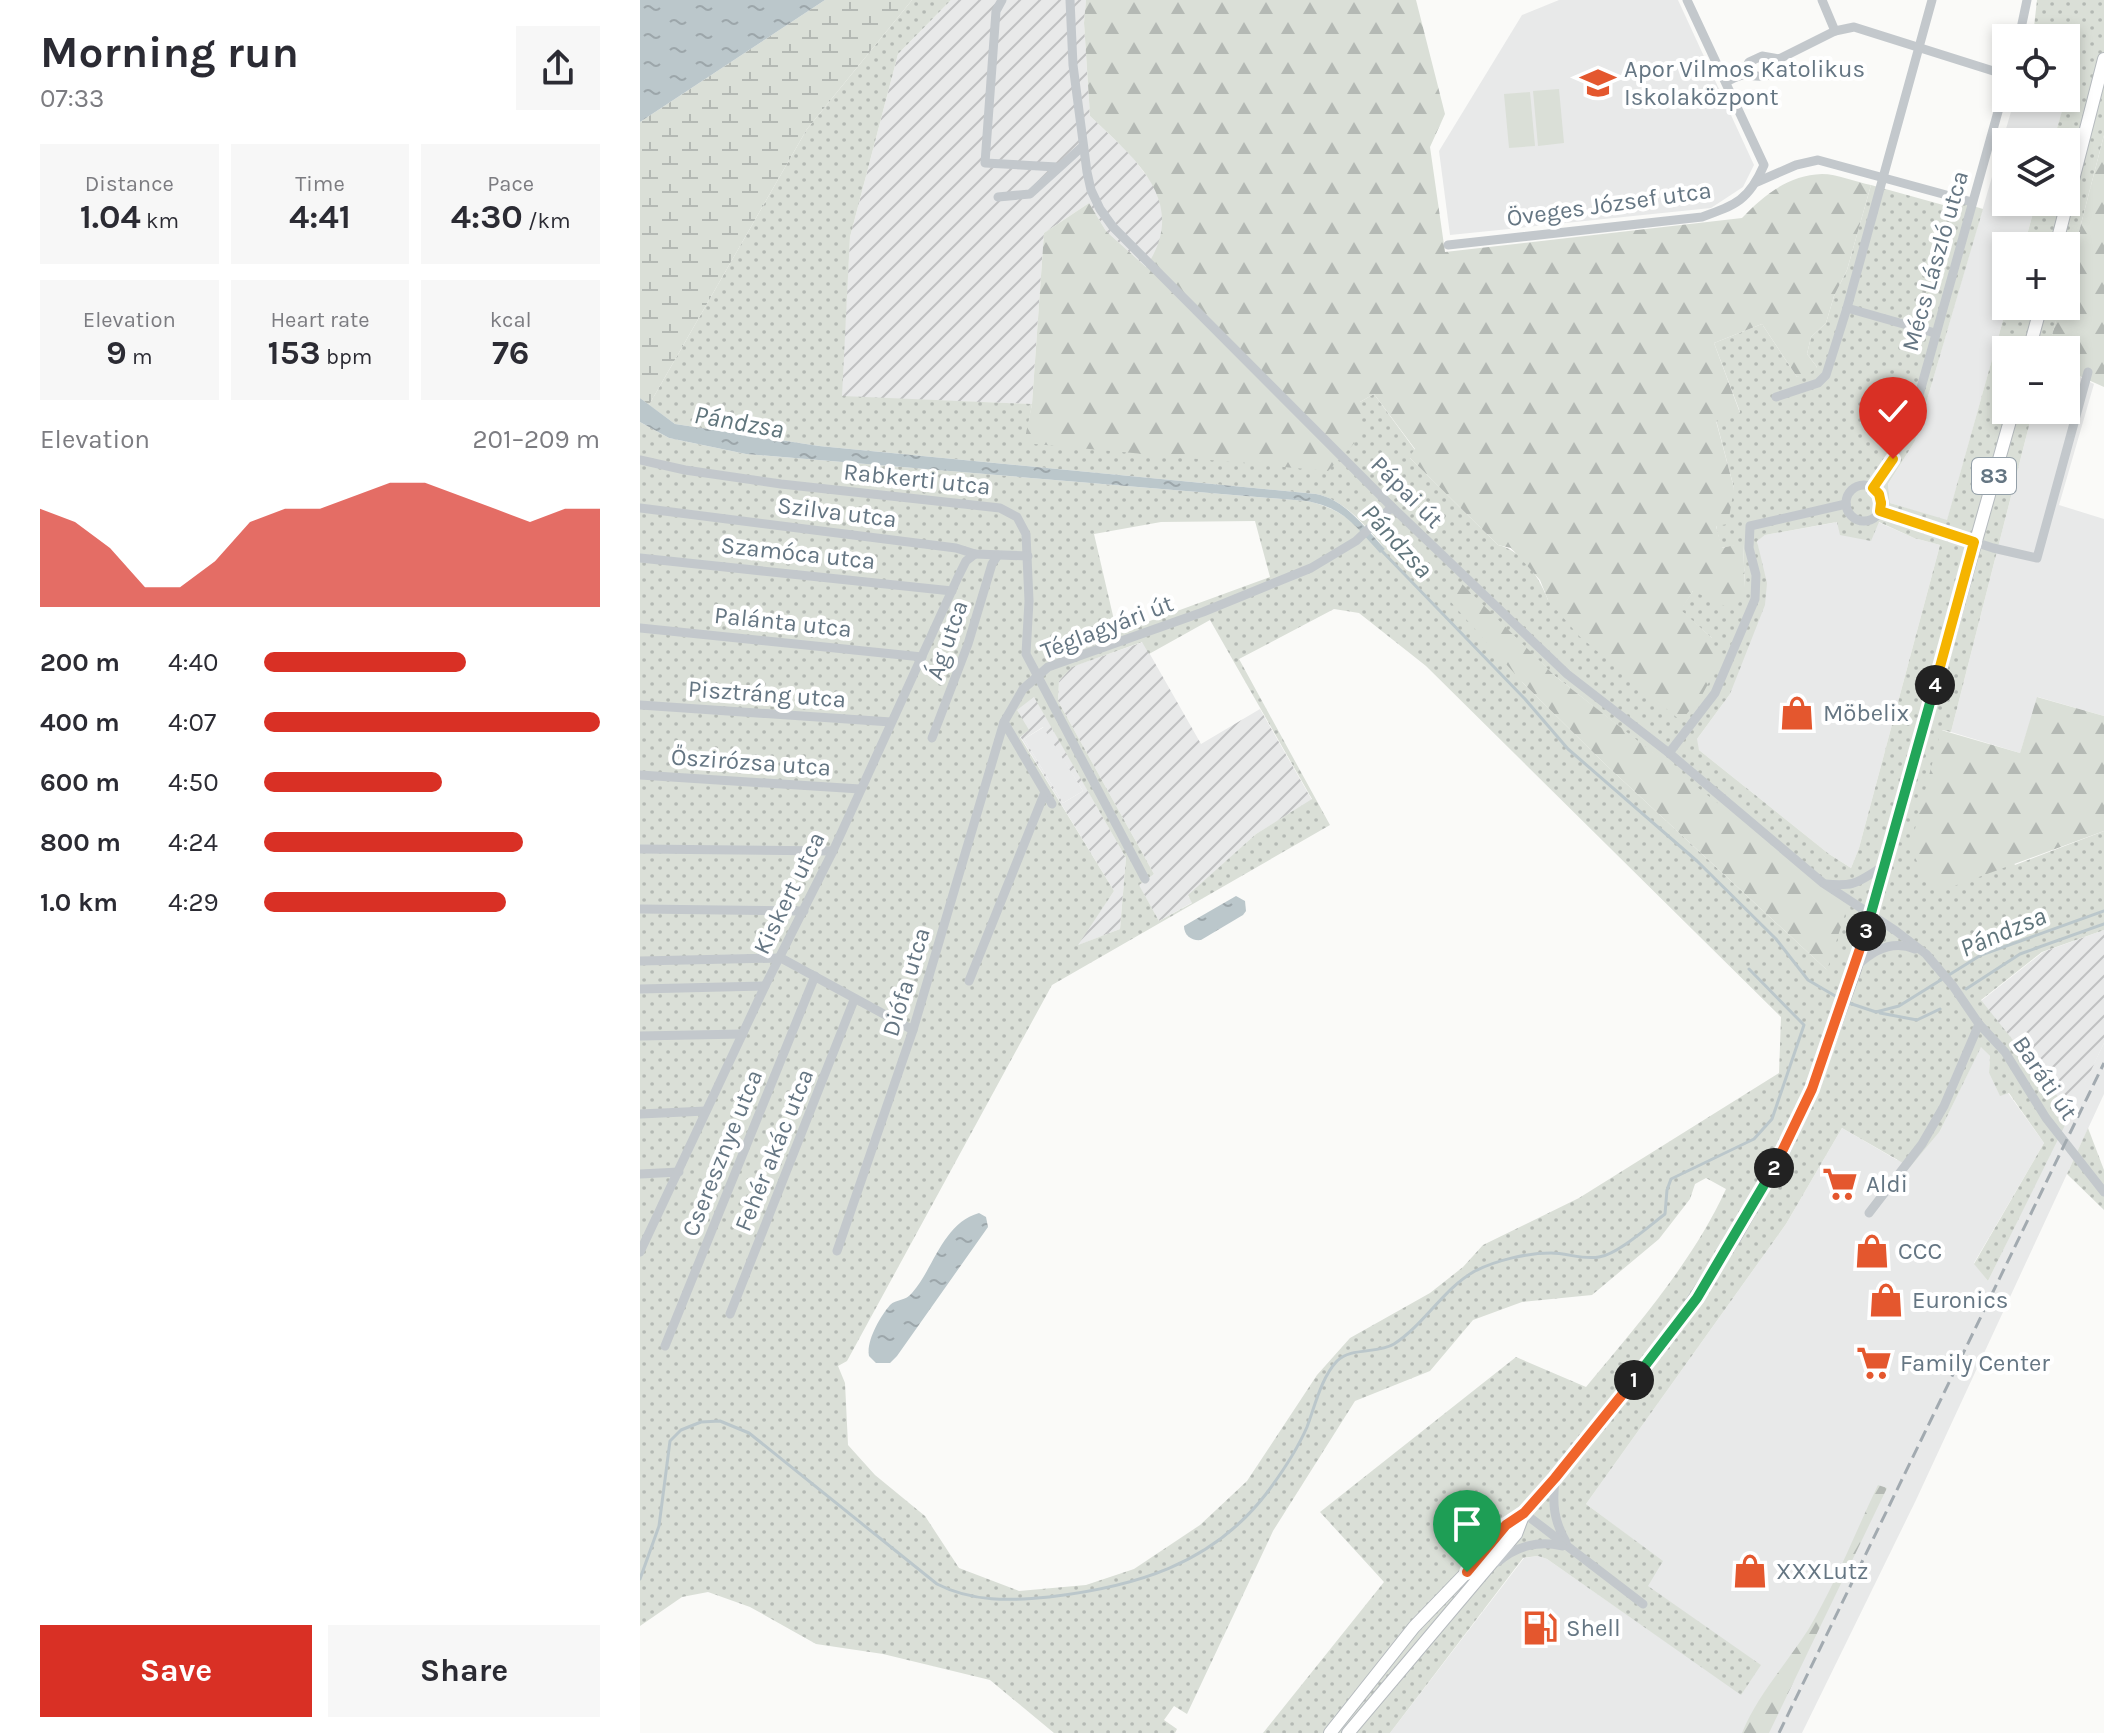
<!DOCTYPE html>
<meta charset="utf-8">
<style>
body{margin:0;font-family:Karla,sans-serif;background:#f7f7f7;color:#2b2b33;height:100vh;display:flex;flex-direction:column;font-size:30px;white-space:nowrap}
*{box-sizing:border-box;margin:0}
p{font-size:26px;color:#7c7c81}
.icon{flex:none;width:44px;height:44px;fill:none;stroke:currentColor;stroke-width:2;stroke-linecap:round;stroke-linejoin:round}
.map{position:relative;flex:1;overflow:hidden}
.side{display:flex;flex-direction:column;background:#fff;width:640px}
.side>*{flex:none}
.tools{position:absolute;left:1352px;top:24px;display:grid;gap:16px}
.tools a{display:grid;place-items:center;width:88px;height:88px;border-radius:0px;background:#fff;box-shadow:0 4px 12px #0003;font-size:40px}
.pin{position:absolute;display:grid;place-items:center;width:68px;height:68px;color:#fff;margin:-82px -34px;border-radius:50% 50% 50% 0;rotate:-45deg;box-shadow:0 0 8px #0007}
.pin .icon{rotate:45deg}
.km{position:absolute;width:40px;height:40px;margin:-20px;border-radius:50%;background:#222;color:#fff;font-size:22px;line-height:40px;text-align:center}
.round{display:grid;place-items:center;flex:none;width:84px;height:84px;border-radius:0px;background:#f7f7f7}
.headline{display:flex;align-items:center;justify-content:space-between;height:136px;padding:0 40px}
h1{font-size:44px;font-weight:700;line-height:60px}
.figures{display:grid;grid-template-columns:repeat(3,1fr);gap:12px;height:136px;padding:8px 40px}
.figures div{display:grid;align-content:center;border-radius:0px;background:#f7f7f7;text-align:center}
.figures b{font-size:34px;font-weight:700}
.figures small{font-size:22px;font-weight:400}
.figures p{font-size:22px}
.chart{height:224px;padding:16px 40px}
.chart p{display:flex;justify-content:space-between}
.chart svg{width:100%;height:144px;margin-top:8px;fill:#d93025;opacity:.7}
.button{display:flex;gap:16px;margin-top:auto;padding:16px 40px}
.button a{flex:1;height:92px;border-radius:0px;background:#d93025;color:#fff;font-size:32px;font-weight:700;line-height:92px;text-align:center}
.button a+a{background:#f7f7f7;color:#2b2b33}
ul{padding:0 40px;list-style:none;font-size:26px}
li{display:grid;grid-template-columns:128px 96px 1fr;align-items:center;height:60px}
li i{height:20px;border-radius:10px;background:#d93025}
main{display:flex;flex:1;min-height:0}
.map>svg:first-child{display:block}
.built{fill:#e8e9e9}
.industrial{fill:url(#industrial-furrows);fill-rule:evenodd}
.green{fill:url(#green-dots);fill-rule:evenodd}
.forest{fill:url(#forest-firs)}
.wetland{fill:url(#wetland-marsh)}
.pitch{fill:#dadfd7}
.water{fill:url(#water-ripples)}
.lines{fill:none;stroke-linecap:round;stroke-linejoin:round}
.stream{stroke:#bbc7cb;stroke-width:3}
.major-casing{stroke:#b5babe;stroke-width:14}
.minor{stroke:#c3c8cc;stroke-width:9}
.major{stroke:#fff;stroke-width:12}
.rail{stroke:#a2aab0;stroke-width:3;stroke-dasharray:12 6;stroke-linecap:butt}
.split-1-casing{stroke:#fff;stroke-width:16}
.split-2-casing{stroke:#fff;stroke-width:16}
.split-3-casing{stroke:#fff;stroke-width:16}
.split-4-casing{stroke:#fff;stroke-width:16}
.split-5-casing{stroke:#fff;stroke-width:16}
.split-6-casing{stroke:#fff;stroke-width:16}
.split-1{stroke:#f0652b;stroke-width:10}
.split-2{stroke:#22a559;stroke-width:10}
.split-3{stroke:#f0652b;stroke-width:10}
.split-4{stroke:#22a559;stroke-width:10}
.split-5{stroke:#f5b400;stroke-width:10}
.split-6{stroke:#f5b400;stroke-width:10}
.labels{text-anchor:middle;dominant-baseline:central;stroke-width:8;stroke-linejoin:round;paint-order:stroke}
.shield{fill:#fff;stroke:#939fa8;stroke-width:2}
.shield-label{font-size:22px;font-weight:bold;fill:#657683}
.poi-label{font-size:24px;fill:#657683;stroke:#fff;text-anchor:start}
.street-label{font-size:24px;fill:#657683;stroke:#fff}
.water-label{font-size:26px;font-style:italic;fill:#60757c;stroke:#fff}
</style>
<main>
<section class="side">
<div class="headline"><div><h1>Morning run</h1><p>07:33</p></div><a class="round"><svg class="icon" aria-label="share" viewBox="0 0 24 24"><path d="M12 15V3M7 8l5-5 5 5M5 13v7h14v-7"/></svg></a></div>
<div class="figures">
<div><p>Distance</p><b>1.04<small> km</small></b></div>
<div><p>Time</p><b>4:41</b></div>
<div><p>Pace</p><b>4:30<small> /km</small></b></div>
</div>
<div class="figures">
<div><p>Elevation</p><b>9<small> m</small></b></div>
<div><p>Heart rate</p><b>153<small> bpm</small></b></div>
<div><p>kcal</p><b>76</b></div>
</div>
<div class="chart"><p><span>Elevation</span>201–209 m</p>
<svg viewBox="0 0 160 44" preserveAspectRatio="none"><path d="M0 44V14L10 18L20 26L30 38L40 38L50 30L60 18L70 14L80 14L90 10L100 6L110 6L120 10L130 14L140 18L150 14L160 14V44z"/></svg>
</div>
<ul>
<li><b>200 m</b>4:40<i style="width:60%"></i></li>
<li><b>400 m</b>4:07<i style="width:100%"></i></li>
<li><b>600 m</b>4:50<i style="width:53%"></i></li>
<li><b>800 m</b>4:24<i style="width:77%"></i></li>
<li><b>1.0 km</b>4:29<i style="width:72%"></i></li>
</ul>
<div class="button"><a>Save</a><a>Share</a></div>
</section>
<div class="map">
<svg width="1464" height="1733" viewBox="0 0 1464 1733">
<defs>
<pattern id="industrial-furrows" width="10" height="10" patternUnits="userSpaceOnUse" patternTransform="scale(2)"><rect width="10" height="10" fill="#e8e9e9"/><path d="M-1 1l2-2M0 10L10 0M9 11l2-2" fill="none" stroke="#c0c1c2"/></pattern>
<pattern id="green-dots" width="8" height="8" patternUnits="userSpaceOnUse" patternTransform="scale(2)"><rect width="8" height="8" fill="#dadfd7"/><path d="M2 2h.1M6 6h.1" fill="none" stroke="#b4b9b4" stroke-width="1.8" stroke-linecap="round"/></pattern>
<pattern id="forest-firs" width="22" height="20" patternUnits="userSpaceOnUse" patternTransform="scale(2)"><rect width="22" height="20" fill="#dadfd7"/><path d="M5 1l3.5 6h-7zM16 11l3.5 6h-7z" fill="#b4b9b4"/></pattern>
<pattern id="wetland-marsh" width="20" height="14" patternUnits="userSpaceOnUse" patternTransform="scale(2)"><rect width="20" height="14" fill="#dadfd7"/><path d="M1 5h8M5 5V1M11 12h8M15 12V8" fill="none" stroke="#b4b9b4"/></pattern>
<pattern id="water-ripples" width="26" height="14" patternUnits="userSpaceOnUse" patternTransform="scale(2)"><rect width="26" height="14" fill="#bbc7cb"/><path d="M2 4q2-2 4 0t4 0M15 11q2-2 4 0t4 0" fill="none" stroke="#9ca6aa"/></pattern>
</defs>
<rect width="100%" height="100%" fill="#fafaf8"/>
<g class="built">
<polygon points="919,0 1038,0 1114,165 1103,187 1071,208 810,235 799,151 882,15"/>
<polygon points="1375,98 1426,98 1413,142 1366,142 1366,202 1396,202 1384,246 1366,246 1367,306 1307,521 1250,503 1248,484 1275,441"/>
<polygon points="1426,370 1454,384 1419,505 1464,519 1464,716 1398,697 1380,753 1311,732 1393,410 1426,410"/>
<polygon points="1198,522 1238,522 1274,538 1300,545 1219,848 1211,868 1189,854 1059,750 1057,746 1057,739 1090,694 1119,552 1117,540 1125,535"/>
<polygon points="404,727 443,791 423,803 384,739"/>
<polygon points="1464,1043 1464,1094 1276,1500 1162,1733 750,1733 884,1558 898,1556 907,1559 1101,1694 1120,1665 1007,1586 1022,1561 946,1504 1146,1224 1202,1128 1257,1160 1300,1131 1341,1046 1350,1056 1349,1073 1360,1095 1368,1093 1404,1143 1334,1263 1348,1281"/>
</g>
<g class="industrial">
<polygon points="311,0 446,0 444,24 450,116 490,154 519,192 524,218 519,248 507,268 466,231 449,203 404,233 392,404 201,397 210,237 258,54"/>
<polygon points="503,642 561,744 620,709 672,800 616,834 548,896 553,902 519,921 498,884 514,874 418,701 419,681 431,667"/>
<path d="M394 696 486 858 480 929 436 946 474 891 380 736 376 709ZM403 727 443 791 423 803 384 739Z"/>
<polygon points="1464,930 1464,1043 1431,1113 1341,1001 1403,952"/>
</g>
<g class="green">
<path d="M272 0H311L258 54 210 237 202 396 392 404 385 443 720 402 734 394 775 450 770 458 858 545C882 550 899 577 908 600L1072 638 1040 610 1053 591 1105 587 1103 544 1081 548 1076 525 1094 488 1076 420 1100 412 1074 343 1122 324 1157 377 1177 367 1167 354 1171 337 1186 323 1194 296 1207 270 1231 185 1314 208 1317 201 1343 209 1275 441 1248 484 1250 503 1307 520 1367 306H1420L1408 350H1366V410H1393L1311 732 1302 730 1375 865 1464 831V930L1402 952 1341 1000 1431 1113 1348 1281 1334 1264 1404 1143 1369 1093 1360 1096 1349 1073 1350 1056 1341 1047 1300 1131 1270 1167 1202 1128 1146 1224 946 1504 1023 1561 1008 1586 1121 1665 1101 1695 907 1559 898 1556 883 1558 750 1733H623L744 1582 680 1512 876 1357 946 1387C998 1324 1052 1263 1086 1189L1066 1178 1055 1184 1050 1199 1019 1239 952 1295 882 1302 833 1320 790 1371 715 1401 633 1531 547 1714 534 1706 524 1720 537 1729 535 1733H414L350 1680 243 1654 176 1644 110 1607 68 1592 42 1597 0 1626V422L29 438 106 454 666 501C701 507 718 527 745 549 727 527 705 500 676 494L179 446 35 424 9 405 167 129ZM615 521 630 577 477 633 454 534 521 522ZM1197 522 1200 535 1231 541 1239 522 1274 538 1300 545 1219 848 1211 868 1189 854 1059 750 1057 739 1090 694 1125 605 1127 583 1117 541 1125 535ZM820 584 915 676 1086 811 1187 970 965 764 883 683ZM694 609 719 613 786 666 1141 1017 1139 1073 939 1198 843 1245 823 1267 790 1293 710 1338 677 1375 607 1481 560 1525 494 1569 446 1585 379 1591 319 1568 285 1516 235 1475 208 1445 205 1383 198 1366 207 1361 412 985 690 825 599 659ZM570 620 672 799 616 834 548 895 552 903 519 921 499 885 514 874 418 701 419 681 432 667 502 642 509 654ZM394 697 486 858 480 929 438 945 474 891 380 737 389 730 377 710Z"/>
<polygon points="1397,0 1464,0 1464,135 1426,282 1426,246 1384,246 1396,202 1426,202 1426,142 1413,142 1428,90 1426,88 1426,38 1393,36"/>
<polygon points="1448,1128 1464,1170 1464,1210 1427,1174"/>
</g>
<g class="forest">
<path d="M446 0H776L805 114 790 147 805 252 1102 218C1123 196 1148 175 1182 174 1197 174 1216 182 1231 185L1207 270 1194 296 1186 323 1171 337 1167 354 1177 367 1169 374 1157 377 1122 324 1074 343 1100 413 1076 421 1094 488 1088 524 1076 526 1082 548 1103 543 1105 587 1095 611 1053 591 1041 610 1072 638 1080 662 1062 695 1041 721 939 636 908 600 900 580 871 548 858 545 769 457 775 449 734 394 720 402 722 435 688 471 384 443 392 404 404 233 449 203 466 231 506 267C550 202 495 159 450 116L444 23Z"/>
<polygon points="1464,135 1464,387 1426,370 1426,350 1408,350 1420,306 1426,306 1426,282"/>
<polygon points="821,583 915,676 1208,905 1187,970 965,764 883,683 809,600"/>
<polygon points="1397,697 1464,716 1464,831 1298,892 1282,871 1270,848 1301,730 1380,753"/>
<path d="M1238 1485 1247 1488 1129 1733H1102C1117 1696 1146 1664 1168 1630 1195 1585 1215 1533 1238 1485Z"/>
</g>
<polygon class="wetland" points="185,0 272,0 167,129 9,405 0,398 0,122"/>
<g class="pitch">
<polygon points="919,89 924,143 898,146 893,91"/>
<polygon points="890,92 895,146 869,148 864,94"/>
</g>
<g class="water">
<polygon points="0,0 185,0 0,122"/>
<path d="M0 398 35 424 179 446 676 494C706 500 724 527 745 549L740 553C715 526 705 508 666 501L106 454 29 438 0 422Z"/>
<path d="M596 896 605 901 606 911 603 915 561 940C552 941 544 936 544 926Z"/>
<path d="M339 1213 346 1217 348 1227 257 1356 250 1363H236L229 1356C226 1341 240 1317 250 1305 256 1299 266 1301 272 1293 294 1268 303 1223 339 1213Z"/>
</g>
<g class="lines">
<g class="stream">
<polyline points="740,549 885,699 928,749 1057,861 1136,939 1168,980 1202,1000"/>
<polyline points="1326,989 1380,954 1464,924"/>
<polyline points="1209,1003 1236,1012 1259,1006 1341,955 1464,911"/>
<polyline points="1240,1013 1277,1020 1300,1009"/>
<path d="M0 1579 19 1526 30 1441 41 1430 61 1422 80 1421 109 1433 297 1584C332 1602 370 1601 409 1597 494 1587 571 1565 626 1494 641 1474 657 1450 667 1427 675 1406 681 1378 697 1361 711 1347 738 1354 754 1344 785 1324 803 1289 835 1271 857 1260 887 1253 911 1253 927 1253 943 1260 959 1257 978 1254 1009 1226 1025 1214L1027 1190 1031 1179 1114 1139 1132 1119 1164 1025 1109 969"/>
</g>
<g class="major-casing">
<g id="major">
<polyline points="1416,246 1464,59"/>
<polyline points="1389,350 1401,306"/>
<polyline points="690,1733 774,1627 827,1572 866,1525 884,1513 915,1478 1038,1324 1095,1237 1141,1156 1172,1089 1215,969 1373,410"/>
<polyline points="708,1733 876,1534 884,1513"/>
</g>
</g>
<g class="minor">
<polyline points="362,0 356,11 345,163 417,167"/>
<polyline points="430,0 433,65 447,172 451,190 460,209 473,227 752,507 927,674 1029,753 1183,883 1256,931 1286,954 1313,986 1339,1024 1365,1052 1406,1118 1464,1192"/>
<polyline points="1182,0 1195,31"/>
<polyline points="1379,38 1387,0"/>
<polyline points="1103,75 1109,62 1122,56 1139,59 1195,31 1214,27 1366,75"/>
<path d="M1086 82C1092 79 1100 74 1106 75 1124 77 1131 80 1139 59"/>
<polyline points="1117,182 1156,165 1178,160 1332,202"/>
<polyline points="358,197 390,194 443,146"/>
<path d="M808 245 1062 217C1096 205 1109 200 1124 165L1047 0"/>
<polyline points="1207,308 1295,333"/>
<polyline points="1136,397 1178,383 1186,375 1207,308 1292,0"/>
<polyline points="0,460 45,470 141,484 360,508 377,517 386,534 389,601 386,654 505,879"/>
<circle cx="1224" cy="503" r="18"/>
<polyline points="1233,488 1269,431 1366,83"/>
<polyline points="0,508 316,548 335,554 388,556"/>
<polyline points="1240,511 1353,548 1397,558 1448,372"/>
<polyline points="0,558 312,591"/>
<polyline points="0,628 282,657"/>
<polyline points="0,705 251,722"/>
<polyline points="364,722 412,804"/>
<polyline points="292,738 328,644 352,564 358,555"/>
<polyline points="1029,753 1075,693 1115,599 1116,575 1109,548 1110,526 1206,504"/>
<polyline points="0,775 220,789"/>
<polyline points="0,849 193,851"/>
<path d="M1185 884C1217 887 1217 882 1244 866"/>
<polyline points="0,909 164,911"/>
<polyline points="0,961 141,958 273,1030"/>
<path d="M1217 966C1233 950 1253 940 1275 949"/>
<polyline points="329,981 405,792"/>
<polyline points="0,989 125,986"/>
<polyline points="0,1036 103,1034"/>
<polyline points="0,1114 66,1111"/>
<polyline points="0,1174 39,1172"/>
<polyline points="1229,1213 1282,1144 1304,1106 1339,1024"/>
<polyline points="197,1251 273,1030 364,722 383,689 408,667 563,612 671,568 716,541 752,507"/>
<polyline points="0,1252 125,986 193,851 319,575 326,561 335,554"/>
<polyline points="90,1314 214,1000"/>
<polyline points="25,1346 175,976"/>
<path d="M915 1480C912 1504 914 1521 926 1542"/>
<polyline points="884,1513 1003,1604"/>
<path d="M858 1562C876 1546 899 1540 922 1546"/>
</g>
<use href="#major" class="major"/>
<polyline class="rail" points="1139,1733 1464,1063"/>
</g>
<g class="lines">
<g class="split-1-casing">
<polyline id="split-1" points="827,1572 866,1525 884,1513 915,1478 994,1380"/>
</g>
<g class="split-2-casing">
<polyline id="split-2" points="994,1380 1057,1298 1134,1168"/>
</g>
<g class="split-3-casing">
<polyline id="split-3" points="1134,1168 1172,1089 1226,931"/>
</g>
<g class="split-4-casing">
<polyline id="split-4" points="1226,931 1295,685"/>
</g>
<g class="split-5-casing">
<polyline id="split-5" points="1241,503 1240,511 1334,542 1295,685"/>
</g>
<g class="split-6-casing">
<polyline id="split-6" points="1241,503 1239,494 1233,488 1253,459"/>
</g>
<use href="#split-1" class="split-1"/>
<use href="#split-2" class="split-2"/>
<use href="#split-3" class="split-3"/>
<use href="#split-4" class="split-4"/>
<use href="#split-5" class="split-5"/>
<use href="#split-6" class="split-6"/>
</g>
<defs>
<g id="school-bare" transform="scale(2.76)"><path d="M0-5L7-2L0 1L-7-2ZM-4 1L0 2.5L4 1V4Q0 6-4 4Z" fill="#e4572e" stroke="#fff" stroke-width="2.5" paint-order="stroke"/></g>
<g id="shop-bare" transform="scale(2.76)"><path d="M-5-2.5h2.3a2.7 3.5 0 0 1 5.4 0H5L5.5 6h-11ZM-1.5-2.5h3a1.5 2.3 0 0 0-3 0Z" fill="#e4572e" stroke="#fff" stroke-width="2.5" paint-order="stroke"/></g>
<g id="supermarket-bare" transform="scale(2.76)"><path d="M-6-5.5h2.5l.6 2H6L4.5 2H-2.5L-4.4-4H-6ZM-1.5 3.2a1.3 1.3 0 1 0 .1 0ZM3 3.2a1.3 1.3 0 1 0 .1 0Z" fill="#e4572e" stroke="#fff" stroke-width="2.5" paint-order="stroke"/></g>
<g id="fuel-bare" transform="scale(2.76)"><path d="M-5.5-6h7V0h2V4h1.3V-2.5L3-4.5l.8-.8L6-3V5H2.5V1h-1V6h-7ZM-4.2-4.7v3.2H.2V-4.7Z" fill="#e4572e" stroke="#fff" stroke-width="2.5" paint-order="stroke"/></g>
</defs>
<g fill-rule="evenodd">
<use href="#school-bare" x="958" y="83"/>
<use href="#shop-bare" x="1157" y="713"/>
<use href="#supermarket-bare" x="1200" y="1184"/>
<use href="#shop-bare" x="1232" y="1251"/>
<use href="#shop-bare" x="1246" y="1300"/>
<use href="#supermarket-bare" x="1234" y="1363"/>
<use href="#shop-bare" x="1110" y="1571"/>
<use href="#fuel-bare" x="900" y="1628"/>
</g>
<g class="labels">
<rect class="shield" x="1332" y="458" width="44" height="36" rx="6"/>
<g class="shield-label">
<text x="1354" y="476">83</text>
</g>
<g class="poi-label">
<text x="984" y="69">Apor Vilmos Katolikus<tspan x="984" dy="28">Iskolaközpont</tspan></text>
<text x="1183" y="713">Möbelix</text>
<text x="1226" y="1184">Aldi</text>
<text x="1258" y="1251">CCC</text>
<text x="1272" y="1300">Euronics</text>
<text x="1260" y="1363">Family Center</text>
<text x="1136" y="1571">XXXLutz</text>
<text x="926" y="1628">Shell</text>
</g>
<g class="street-label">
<text transform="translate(969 204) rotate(-8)">Öveges József utca</text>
<text transform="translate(1295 261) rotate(-74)">Mécs László utca</text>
<text transform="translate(277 479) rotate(6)">Rabkerti utca</text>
<text transform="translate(767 492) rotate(45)">Pápai út</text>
<text transform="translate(197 512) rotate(7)">Szilva utca</text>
<text transform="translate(158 553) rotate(6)">Szamóca utca</text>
<text transform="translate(143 622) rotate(6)">Palánta utca</text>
<text transform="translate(467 627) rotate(-21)">Téglagyári út</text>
<text transform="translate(307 640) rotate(-71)">Ág utca</text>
<text transform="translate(127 694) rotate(4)">Pisztráng utca</text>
<text transform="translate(111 762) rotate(4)">Őszirózsa utca</text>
<text transform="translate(149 893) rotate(-64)">Kiskert utca</text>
<text transform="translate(266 982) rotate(-73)">Diófa utca</text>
<text transform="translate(1405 1078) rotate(56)">Baráti út</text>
<text transform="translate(134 1150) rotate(-68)">Fehér akác utca</text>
<text transform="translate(82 1153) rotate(-68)">Cseresznye utca</text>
</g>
<g class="water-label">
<text transform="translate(99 422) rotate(10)">Pándzsa</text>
<text transform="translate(757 541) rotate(47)">Pándzsa</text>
<text transform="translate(1363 932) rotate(-23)">Pándzsa</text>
</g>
</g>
</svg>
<div class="tools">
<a><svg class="icon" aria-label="locate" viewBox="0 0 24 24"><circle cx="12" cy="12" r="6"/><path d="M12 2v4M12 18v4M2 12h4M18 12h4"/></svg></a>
<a><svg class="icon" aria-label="layers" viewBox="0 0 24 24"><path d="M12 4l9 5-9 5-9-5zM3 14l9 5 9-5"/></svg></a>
<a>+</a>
<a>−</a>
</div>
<div class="pin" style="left:827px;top:1572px;background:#1e9e55"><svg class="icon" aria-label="arrive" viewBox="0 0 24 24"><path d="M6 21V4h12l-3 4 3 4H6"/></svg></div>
<div class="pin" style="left:1253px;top:459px;background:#d93025"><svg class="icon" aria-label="check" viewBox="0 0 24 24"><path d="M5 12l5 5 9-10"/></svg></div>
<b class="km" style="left:994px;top:1380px">1</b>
<b class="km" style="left:1134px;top:1168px">2</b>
<b class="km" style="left:1226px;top:931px">3</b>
<b class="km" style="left:1295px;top:685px">4</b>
</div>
</main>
